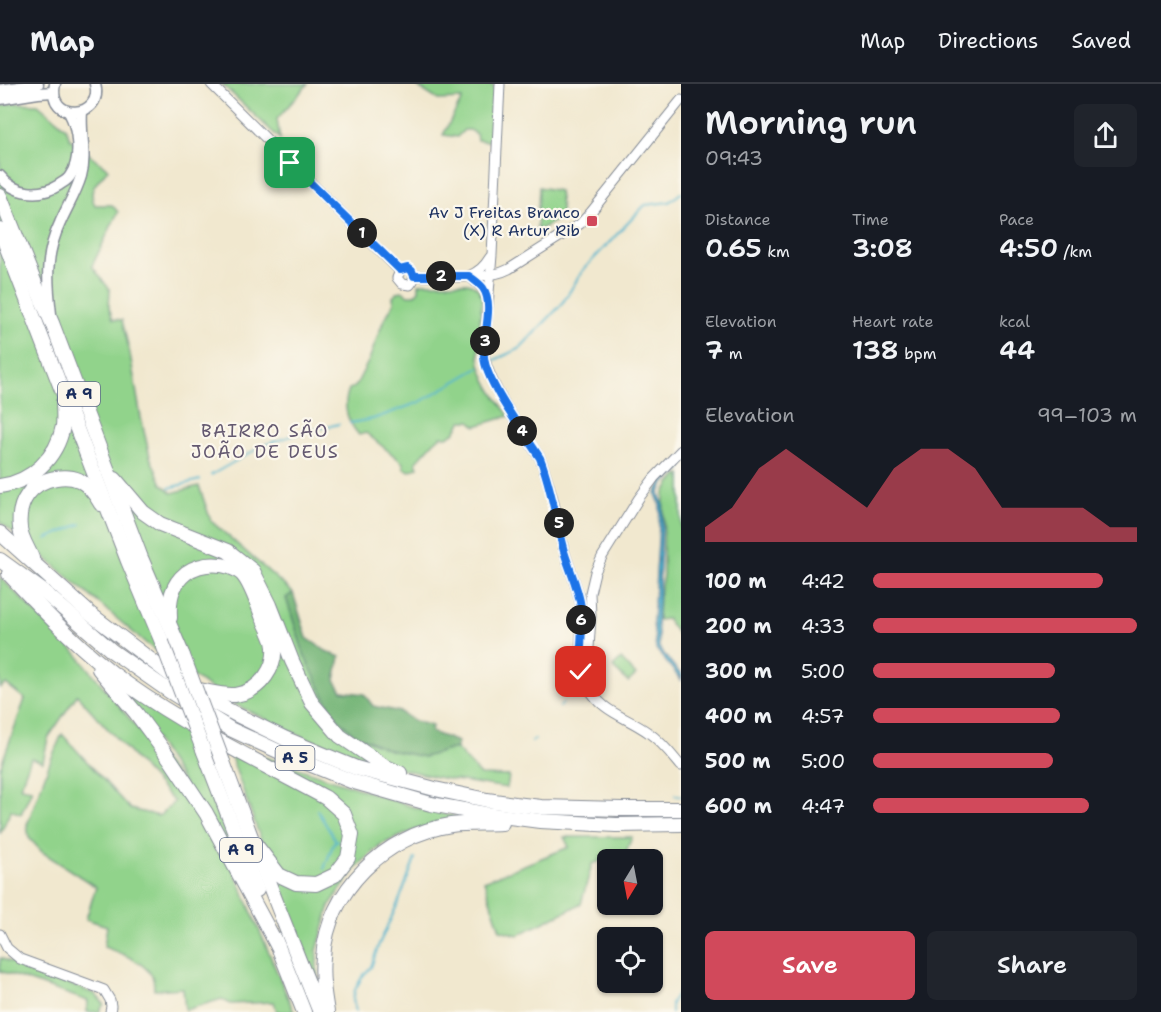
<!DOCTYPE html>
<meta charset="utf-8">
<style>
body{margin:0;font-family:"Shantell Sans",sans-serif;background:#20242c;color:#f1f3f6;height:100vh;display:flex;flex-direction:column;font-size:22px;white-space:nowrap}
*{box-sizing:border-box;margin:0}
p{font-size:20px;color:#9ea1a6}
.icon{flex:none;width:33px;height:33px;fill:none;stroke:currentColor;stroke-width:2;stroke-linecap:round;stroke-linejoin:round}
.map{position:relative;flex:1;overflow:hidden}
.side{display:flex;flex-direction:column;background:#171b24;width:480px}
.side>*{flex:none}
.needle{width:39px;rotate:190deg}
.fabs{position:absolute;left:597px;top:765px;display:grid;gap:12px}
.fabs a{display:grid;place-items:center;width:66px;height:66px;border-radius:9px;background:#171b24;box-shadow:0 2px 4px #0004;font-size:30px}
.pin{position:absolute;display:grid;place-items:center;width:51px;height:51px;color:#fff;margin:-26px;border-radius:12px;box-shadow:0 3px 9px #0006}
.km{position:absolute;width:30px;height:30px;margin:-15px;border-radius:50%;background:#222;color:#fff;font-size:16px;line-height:30px;text-align:center}
.round{display:grid;place-items:center;flex:none;width:63px;height:63px;border-radius:9px;background:#20242c}
.overview{display:flex;align-items:center;justify-content:space-between;height:102px;padding:0 24px}
h1{font-size:33px;font-weight:600;line-height:45px}
.figures{display:grid;grid-template-columns:repeat(3,1fr);gap:9px;height:102px;padding:6px 24px}
.figures div{display:grid;align-content:center}
.figures b{font-size:26px;font-weight:600}
.figures small{font-size:16px;font-weight:400}
.figures p{font-size:16px}
.chart{height:168px;padding:12px 24px}
.chart p{display:flex;justify-content:space-between}
.chart svg{width:100%;height:108px;margin-top:6px;fill:#d1495b;opacity:.7}
.cta{display:flex;gap:12px;margin-top:auto;padding:12px 24px}
.cta a{flex:1;height:69px;border-radius:9px;background:#d1495b;color:#fff;font-size:24px;font-weight:600;line-height:69px;text-align:center}
.cta a+a{background:#20242c;color:#f1f3f6}
ul{padding:0 24px;list-style:none;font-size:20px}
li{display:grid;grid-template-columns:96px 72px 1fr;align-items:center;height:45px}
li i{height:15px;border-radius:8px;background:#d1495b}
header{display:flex;align-items:center;gap:36px;box-sizing:border-box;height:84px;padding:0 30px;background:#171b24;border-bottom:2px solid #363941}
header strong{font-size:28px}
nav{display:flex;gap:33px;margin-inline-start:auto;font-size:21px}
main{display:flex;flex:1;min-height:0}
.map>svg:first-child{display:block}
.green{fill:#91d38b;stroke:#568174;stroke-width:1.5}
.forest{fill:#74b577;stroke:#48726a;stroke-width:1.5}
.water{fill:#51b5cf;stroke:#367296;stroke-width:1.5}
.lines{fill:none;stroke-linecap:round;stroke-linejoin:round}
.stream{stroke:#51b5cf;stroke-width:2}
.tertiary-casing{stroke:#868c96;stroke-width:11}
.secondary-casing{stroke:#868c96;stroke-width:13}
.primary-casing{stroke:#868c96;stroke-width:13}
.motorway-casing{stroke:#868c96;stroke-width:16}
.tertiary{stroke:#fff;stroke-width:9}
.secondary{stroke:#fff;stroke-width:10}
.primary{stroke:#fff;stroke-width:10}
.motorway{stroke:#fff;stroke-width:14}
.motorway-bridge-casing{stroke:#868c96;stroke-width:16;stroke-linecap:butt}
.motorway-bridge{stroke:#fff;stroke-width:14}
.route-casing{stroke:#fff;stroke-width:12}
.route{stroke:#1a73e8;stroke-width:8}
.poi-dot{fill:#d1495b;stroke:#fbf7ec;stroke-width:2}
.labels{text-anchor:middle;dominant-baseline:central;stroke-width:4.5;stroke-linejoin:round;paint-order:stroke}
.shield{fill:#fbf7ec;stroke:#5e6b89;stroke-width:1.5}
.shield-label{font-size:15px;font-weight:bold;fill:#1b2f5e}
.poi-label{font-size:16px;fill:#1b2f5e;stroke:#fbf7ec;text-anchor:end}
.neighbourhood-label{font-size:18px;letter-spacing:1.5px;fill:#645970;stroke:#fbf7ec}
</style>
<header>
<strong>Map</strong>
<nav><a>Map</a><a>Directions</a><a>Saved</a></nav>
</header>
<main>
<div class="map">
<svg width="681" height="928" viewBox="0 0 681 928">
<rect width="100%" height="100%" fill="#fbf7ec"/>
<filter id="ink" filterUnits="userSpaceOnUse"><feTurbulence type="fractalNoise" baseFrequency=".0167" numOctaves="2"/><feDisplacementMap in="SourceGraphic" scale="12" xChannelSelector="R" yChannelSelector="G"/><feConvolveMatrix kernelMatrix="1 2 1 2 8 2 1 2 1" color-interpolation-filters="sRGB"/></filter>
<filter id="wash" filterUnits="userSpaceOnUse"><feTurbulence type="fractalNoise" baseFrequency=".008" numOctaves="4" result="noise"/><feDisplacementMap in="SourceGraphic" scale="24" xChannelSelector="R" yChannelSelector="G"/><feGaussianBlur stdDeviation="1.35" result="paint"/><feColorMatrix in="noise" values="0 0 0 0 0 0 0 0 0 0 0 0 0 0 0 0 0 1.4 0 .05"/><feComposite in="paint" operator="in"/></filter>
<g filter="url(#wash)">
<rect width="100%" height="100%" fill="#f1e8cf"/>
<g class="green">
<polygon points="222,0 308,0 277,35 280,55"/>
<polygon points="413,0 492,0 495,5 493,58 477,56 476,50 470,46 464,46 457,53 443,51 462,15 438,16"/>
<path d="M15 19 38 20 66 44 70 55 108 85C99 97 86 105 95 121H112L118 128 92 182 110 206 109 224 113 235 122 236 130 270 141 334 150 373 162 400 172 409 199 402 211 437 293 509 286 514 334 631 423 673 456 664 480 691 509 692 507 704 441 694 396 684 305 654 230 618 148 561 41 470 0 438V22Z"/>
<polygon points="539,103 559,107 562,133 537,147"/>
<path d="M425 199H468C476 201 480 205 482 213 481 230 477 258 479 274 482 295 497 315 509 332L476 342 470 337H462L454 349 447 353 441 352 434 358 416 378 418 383 410 387 404 385 403 379 366 349 359 351C347 337 342 323 349 305L355 303 369 276 383 238 394 219 393 213 398 208 402 207 408 211H414L419 206V200Z"/>
<polygon points="681,390 681,555 667,535 658,536 659,513 663,491 664,410 671,398"/>
<path d="M0 493 76 569 129 634 186 705 233 784 294 928H277L274 918 230 920 222 915 185 926 183 904 154 906C154 902 154 896 152 892 144 877 118 868 104 863L107 842 86 835 96 803 42 768 29 754 27 741 49 680 62 650 130 725 159 732 174 718 77 611 48 654 43 678 31 674 20 703 32 705 21 730 11 726 0 750V684L25 615 6 600 0 604Z"/>
<polygon points="621,575 636,591 628,598 613,583"/>
<polygon points="122,605 185,645 241,786"/>
<polygon points="230,670 268,674 416,724 471,736 415,746 380,761 355,785 330,821 317,867 317,912"/>
<polygon points="564,753 632,753 626,768 592,780 581,820 518,851 500,846 484,797 569,763"/>
<polygon points="0,874 95,910 104,920 99,928 87,928 88,917 0,887"/>
</g>
<polygon class="forest" points="293,509 307,554 326,567 340,573 335,596 342,607 364,610 373,622 400,628 414,637 432,642 431,648 458,658 456,664 424,673 389,666 354,650 334,631 305,573 286,514"/>
<polygon class="water" points="681,381 681,385 664,399 659,410 663,420 657,537 659,564 681,591 681,596 656,565 653,538 660,425 660,420 656,410 661,398"/>
<g class="lines">
<g class="stream">
<polyline points="490,278 519,265 562,220 583,186 645,121 669,118 681,109"/>
<polyline points="350,339 373,335 420,318 480,283"/>
<polyline points="211,391 264,361 300,349 339,340"/>
<polyline points="169,404 200,396"/>
<polyline points="46,455 81,440"/>
<polyline points="560,623 563,619"/>
<polyline points="532,657 535,655"/>
<polyline points="675,711 681,712"/>
<polyline points="317,726 336,757"/>
<polyline points="324,785 334,758 338,757"/>
<polyline points="356,928 353,916 355,906 362,893 371,883 379,860 399,817 415,775"/>
<polyline points="671,928 671,919 681,904"/>
</g>
</g>
</g>
<g filter="url(#ink)">
<g class="lines">
<g class="tertiary-casing">
<g id="tertiary">
<polyline points="211,0 400,187"/>
<path d="M500 0 492 171 484 273C494 310 519 342 540 374 548 394 553 415 558 435 560 444 560 453 563 462 568 483 578 502 581 523 584 546 575 580 586 600 603 630 624 631 649 649 662 658 671 670 681 682"/>
<polyline points="400,187 397,194 402,200 410,201 413,197 414,192"/>
<path d="M414 192C440 192 487 197 509 185L580 140 591 128 681 16"/>
<path d="M487 213 484 205 469 192C479 187 484 183 490 173"/>
<polyline points="589,564 591,533 590,509 595,488 602,473 639,414 654,394 681,366"/>
<polyline points="0,850 7,864 20,875 88,900 104,906 110,916 111,922 110,928"/>
</g>
</g>
<g class="secondary-casing">
<g id="secondary">
<path d="M55 0C46 39 105 35 95 0"/>
<polyline points="0,6 38,0"/>
<polyline points="0,15 38,9 53,8"/>
<path d="M51 230C47 196 45 171 60 139 67 123 76 109 81 92 87 71 80 49 82 28"/>
</g>
</g>
<g class="primary-casing">
<path id="primary" d="M0 92C15 111 40 113 59 101 63 98 68 96 70 92 82 76 78 44 69 28"/>
</g>
<g class="motorway-casing">
<g id="motorway">
<polyline points="0,112 36,202 52,239 141,474 183,572"/>
<polyline points="0,146 128,477 162,558"/>
<polyline points="115,395 143,428 160,440 228,467 253,487 270,521 292,577 312,619 340,652 384,682 400,689"/>
<path d="M0 402C31 398 57 374 63 342 64 335 63 326 63 318"/>
<polyline points="0,449 89,529 189,605 237,631 286,655 356,684 435,705 487,716 515,720 541,723 621,725 681,725"/>
<path d="M32 474C28 464 21 454 20 444 17 418 31 398 56 394 62 393 72 393 79 396 88 401 96 411 101 420"/>
<polyline points="0,476 44,508 112,567 169,607 230,645 280,668 351,697 431,720 485,730 540,737 616,741 681,740"/>
<path d="M9 490C45 529 84 569 127 600 189 644 259 678 326 714L344 730 352 751 348 774 335 791 316 800 296 799 279 791 252 756"/>
<path d="M170 534C169 516 171 501 186 489 201 478 227 477 242 490 250 498 258 521 262 532 266 540 270 549 273 557 279 582 260 608 235 611 223 612 210 608 198 606"/>
<polyline points="99,585 136,629 170,675 206,729 278,863"/>
<polyline points="204,668 257,806"/>
<path d="M223 678C254 762 286 845 320 928"/>
<polyline points="275,855 304,928"/>
<path d="M327 928C324 910 321 892 323 873 328 806 385 751 451 741 467 739 485 740 502 739"/>
</g>
</g>
<use href="#tertiary" class="tertiary"/>
<use href="#secondary" class="secondary"/>
<use href="#primary" class="primary"/>
<use href="#motorway" class="motorway"/>
<g class="motorway-bridge-casing">
<g id="motorway-bridge">
<polyline points="162,558 204,668"/>
<polyline points="183,572 223,678"/>
</g>
</g>
<use href="#motorway-bridge" class="motorway-bridge"/>
</g>
</g>
<g class="lines" filter="url(#ink)">
<g class="route-casing">
<path id="route" d="M290 79 400 186 408 184 412 187 414 192H469C474 196 479 199 483 204 495 221 482 253 484 273 486 299 525 350 540 374 551 402 555 431 562 460 567 481 578 501 581 523 584 544 579 567 581 588"/>
</g>
<use href="#route" class="route"/>
</g>
<rect class="poi-dot" x="586" y="131" width="12" height="12" rx="3"/>
<g class="labels">
<g class="shield">
<rect x="58" y="298" width="42" height="24" rx="4.5"/>
<rect x="275.5" y="662" width="39" height="24" rx="4.5"/>
<rect x="220" y="754" width="42" height="24" rx="4.5"/>
</g>
<g class="shield-label">
<text x="79" y="310">A 9</text>
<text x="295" y="674">A 5</text>
<text x="241" y="766">A 9</text>
</g>
<g class="poi-label">
<text x="580" y="128">Av J Freitas Branco<tspan x="580" dy="18">(X) R Artur Rib</tspan></text>
</g>
<g class="neighbourhood-label">
<text x="265" y="347">BAIRRO SÃO<tspan x="265" dy="21">JOÃO DE DEUS</tspan></text>
</g>
</g>
</svg>
<div class="fabs">
<a><svg class="needle" viewBox="-14 -14 28 28"><path d="M0-13l5 13h-10z" fill="#e53935"/><path d="M0 13l5-13h-10z" fill="#9ea1a6"/></svg></a>
<a><svg class="icon" aria-label="locate" viewBox="0 0 24 24"><circle cx="12" cy="12" r="6"/><path d="M12 2v4M12 18v4M2 12h4M18 12h4"/></svg></a>
</div>
<div class="pin" style="left:290px;top:79px;background:#1e9e55"><svg class="icon" aria-label="arrive" viewBox="0 0 24 24"><path d="M6 21V4h12l-3 4 3 4H6"/></svg></div>
<div class="pin" style="left:581px;top:588px;background:#d93025"><svg class="icon" aria-label="check" viewBox="0 0 24 24"><path d="M5 12l5 5 9-10"/></svg></div>
<b class="km" style="left:362px;top:149px">1</b>
<b class="km" style="left:441px;top:192px">2</b>
<b class="km" style="left:485px;top:257px">3</b>
<b class="km" style="left:522px;top:347px">4</b>
<b class="km" style="left:559px;top:439px">5</b>
<b class="km" style="left:581px;top:536px">6</b>
</div>
<section class="side">
<div class="overview"><div><h1>Morning run</h1><p>09:43</p></div><a class="round"><svg class="icon" aria-label="share" viewBox="0 0 24 24"><path d="M12 15V3M7 8l5-5 5 5M5 13v7h14v-7"/></svg></a></div>
<div class="figures">
<div><p>Distance</p><b>0.65<small> km</small></b></div>
<div><p>Time</p><b>3:08</b></div>
<div><p>Pace</p><b>4:50<small> /km</small></b></div>
</div>
<div class="figures">
<div><p>Elevation</p><b>7<small> m</small></b></div>
<div><p>Heart rate</p><b>138<small> bpm</small></b></div>
<div><p>kcal</p><b>44</b></div>
</div>
<div class="chart"><p><span>Elevation</span>99–103 m</p>
<svg viewBox="0 0 160 44" preserveAspectRatio="none"><path d="M0 44V38L10 30L20 14L30 6L40 14L50 22L60 30L70 14L80 6L90 6L100 14L110 30L120 30L130 30L140 30L150 38L160 38V44z"/></svg>
</div>
<ul>
<li><b>100 m</b>4:42<i style="width:87%"></i></li>
<li><b>200 m</b>4:33<i style="width:100%"></i></li>
<li><b>300 m</b>5:00<i style="width:69%"></i></li>
<li><b>400 m</b>4:57<i style="width:71%"></i></li>
<li><b>500 m</b>5:00<i style="width:68%"></i></li>
<li><b>600 m</b>4:47<i style="width:82%"></i></li>
</ul>
<div class="cta"><a>Save</a><a>Share</a></div>
</section>
</main>
